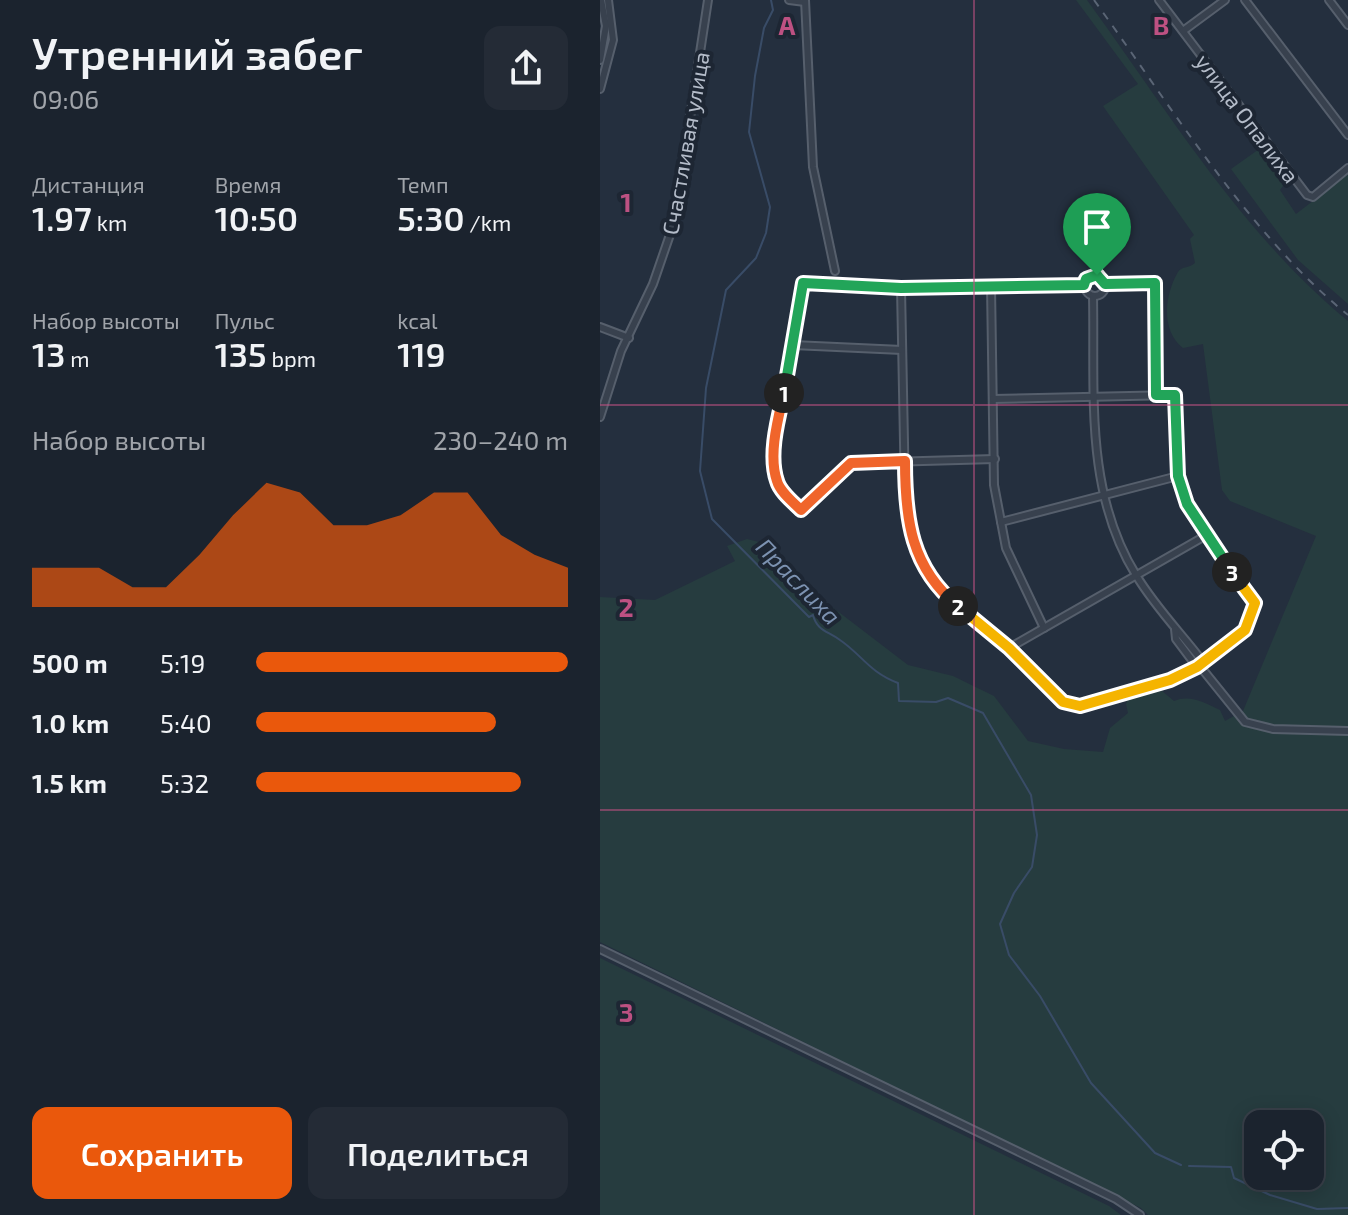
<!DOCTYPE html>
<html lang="ru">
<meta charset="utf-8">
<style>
body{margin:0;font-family:"Exo 2",sans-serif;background:#242b36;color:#f1f3f6;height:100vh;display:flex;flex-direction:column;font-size:30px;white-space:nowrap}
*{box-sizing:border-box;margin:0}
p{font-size:26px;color:#a0a4aa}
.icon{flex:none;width:44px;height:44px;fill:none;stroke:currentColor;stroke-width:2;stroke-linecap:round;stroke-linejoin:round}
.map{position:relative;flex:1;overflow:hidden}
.details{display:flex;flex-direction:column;background:#1b232e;width:600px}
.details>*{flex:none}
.controls{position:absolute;left:644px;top:1110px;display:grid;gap:16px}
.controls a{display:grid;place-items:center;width:80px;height:80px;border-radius:16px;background:#1b232e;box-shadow:0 4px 20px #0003,0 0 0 2px #39404a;font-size:40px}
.pin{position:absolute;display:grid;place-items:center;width:68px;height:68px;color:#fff;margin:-82px -34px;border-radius:50% 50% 50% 0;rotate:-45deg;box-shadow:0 0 8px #0007}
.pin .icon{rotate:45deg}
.km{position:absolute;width:40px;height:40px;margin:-20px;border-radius:50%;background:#222;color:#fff;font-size:22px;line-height:40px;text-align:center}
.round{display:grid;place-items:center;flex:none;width:84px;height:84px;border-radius:16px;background:#242b36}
.summary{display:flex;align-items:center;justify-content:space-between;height:136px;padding:0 32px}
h1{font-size:44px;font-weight:600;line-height:60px}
.metrics{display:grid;grid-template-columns:repeat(3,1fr);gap:12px;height:136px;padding:8px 32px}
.metrics div{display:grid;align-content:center}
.metrics b{font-size:34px;font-weight:600}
.metrics small{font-size:22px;font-weight:400}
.metrics p{font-size:22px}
.chart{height:224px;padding:16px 32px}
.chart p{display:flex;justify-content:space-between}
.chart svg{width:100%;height:144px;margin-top:8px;fill:#ea580c;opacity:.7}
.action{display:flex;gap:16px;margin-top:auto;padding:16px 32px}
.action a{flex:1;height:92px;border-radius:16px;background:#ea580c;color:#fff;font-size:32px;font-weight:600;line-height:92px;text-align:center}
.action a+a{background:#242b36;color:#f1f3f6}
ul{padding:0 32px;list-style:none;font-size:26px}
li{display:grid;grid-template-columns:128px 96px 1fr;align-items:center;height:60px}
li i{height:20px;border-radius:10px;background:#ea580c}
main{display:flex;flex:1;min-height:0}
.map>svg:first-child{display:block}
.green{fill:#263c3f;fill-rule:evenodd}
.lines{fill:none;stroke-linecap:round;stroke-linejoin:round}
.stream{stroke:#394c67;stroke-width:2}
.minor-casing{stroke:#565f6c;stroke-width:10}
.minor{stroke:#38414e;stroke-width:6}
.rail{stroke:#5a6575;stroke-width:2;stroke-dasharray:8 8;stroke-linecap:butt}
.split-1-casing{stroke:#fff;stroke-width:16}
.split-2-casing{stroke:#fff;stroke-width:16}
.split-3-casing{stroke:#fff;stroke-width:16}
.split-4-casing{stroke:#fff;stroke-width:16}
.split-1{stroke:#22a559;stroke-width:10}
.split-2{stroke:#f0652b;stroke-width:10}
.split-3{stroke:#f5b400;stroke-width:10}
.split-4{stroke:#22a559;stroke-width:10}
.grid{fill:none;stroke:#bd5182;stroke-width:2;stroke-opacity:0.55}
.labels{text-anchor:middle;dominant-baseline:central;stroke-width:8;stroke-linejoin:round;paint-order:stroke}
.street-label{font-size:22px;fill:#b4bcc9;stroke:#1d2633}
.water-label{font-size:24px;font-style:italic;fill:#7c92b1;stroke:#1d2633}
.grid-label{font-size:26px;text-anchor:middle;font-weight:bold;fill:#bd5182;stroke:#1d2633;stroke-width:8;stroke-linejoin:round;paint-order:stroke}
</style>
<main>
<section class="details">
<div class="summary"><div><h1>Утренний забег</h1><p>09:06</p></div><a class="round"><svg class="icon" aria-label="share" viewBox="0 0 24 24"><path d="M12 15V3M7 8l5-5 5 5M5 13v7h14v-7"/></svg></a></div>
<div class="metrics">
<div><p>Дистанция</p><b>1.97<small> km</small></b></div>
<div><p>Время</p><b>10:50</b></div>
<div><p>Темп</p><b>5:30<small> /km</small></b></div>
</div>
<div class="metrics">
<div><p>Набор высоты</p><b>13<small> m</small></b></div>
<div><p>Пульс</p><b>135<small> bpm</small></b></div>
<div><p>kcal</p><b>119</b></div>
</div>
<div class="chart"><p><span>Набор высоты</span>230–240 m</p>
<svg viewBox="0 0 160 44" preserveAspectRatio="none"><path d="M0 44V32L10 32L20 32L30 38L40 38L50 28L60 16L70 6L80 9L90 19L100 19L110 16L120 9L130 9L140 22L150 28L160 32V44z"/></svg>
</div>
<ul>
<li><b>500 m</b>5:19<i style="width:100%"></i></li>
<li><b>1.0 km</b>5:40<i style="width:77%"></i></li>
<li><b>1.5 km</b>5:32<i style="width:85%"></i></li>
</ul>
<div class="action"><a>Сохранить</a><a>Поделиться</a></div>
</section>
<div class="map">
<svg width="748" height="1215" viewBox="0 0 748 1215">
<rect width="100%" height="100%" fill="#242f3e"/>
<g class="green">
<path d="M476 0H487C567 110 642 234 748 321V1215H548L541 1208 0 942V597L55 600 135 561 127 546 147 539 167 544 210 590 308 665 353 676 394 696 428 741 464 749 503 752 510 728 528 713 526 704 529 696 562 691 574 701C590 694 605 703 620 710L625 721 643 711 716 536 630 501 622 490 603 344 583 348C560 330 565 294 578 272 582 266 590 268 595 263L590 239 594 235 503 106 538 84ZM658 1124H710V1176H658Z"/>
<polygon points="662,147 688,179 680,190 696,214 748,174 748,304 698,260 631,169"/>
<polygon points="0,958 509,1206 521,1215 0,1215"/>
</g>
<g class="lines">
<g class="stream">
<path d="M171 0 173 10 164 28 155 76 149 132 170 207 166 233 156 258 126 290 106 388 100 471 112 519 209 617 213 615C217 631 228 631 240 640 262 655 269 672 298 683L299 701 336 702 348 698 383 713 431 795 437 835 432 867 414 893 400 924 409 955 440 996 491 1083 555 1153 581 1165"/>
<polyline points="589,1166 631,1167 634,1178 670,1195 717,1209 748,1208"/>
</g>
<g class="minor-casing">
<g id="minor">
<polyline points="189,0 205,2"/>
<polyline points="205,0 213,167 235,271"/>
<polyline points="559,0 707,195 713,197 748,168"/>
<polyline points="645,0 748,135"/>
<polyline points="729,0 748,25"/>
<polyline points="583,31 625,0"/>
<polyline points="0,60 6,26 1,0"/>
<polyline points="0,89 13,40 8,0"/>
<circle cx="495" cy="286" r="10"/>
<polyline points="505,284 555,283 556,395"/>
<polyline points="391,286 394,485 406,548 444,628"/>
<path d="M301 288 305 494 311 538 324 571 345 595 409 648 463 702 480 706 570 680 597 667 645 630 655 603C627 565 586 524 578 476 573 450 576 421 575 395L393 399"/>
<path d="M493 296C495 391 484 491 536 575 555 607 581 633 603 662"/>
<polyline points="0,327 29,338"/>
<polyline points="193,345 302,350"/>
<polyline points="0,417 21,351 53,284 74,223 108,0"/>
<path d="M395 459 251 463 201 510C173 481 175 469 176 431L203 283 301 288 484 285"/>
<polyline points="401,522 578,476"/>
<polyline points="575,629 576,639 597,667"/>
<polyline points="409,648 605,536"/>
<polyline points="599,665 645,722 673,729 748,731"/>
<polyline points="0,949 516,1199 540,1215"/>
</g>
</g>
<use href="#minor" class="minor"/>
<path class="rail" d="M494 0C569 103 650 236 748 315"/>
</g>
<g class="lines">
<g class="split-1-casing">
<polyline id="split-1" points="184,393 203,283 301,288 484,285 486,279 497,275"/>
</g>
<g class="split-2-casing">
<path id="split-2" d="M184 393C178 419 168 455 177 481 180 492 193 502 201 510L251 463 305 461C305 519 311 568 358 606"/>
</g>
<g class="split-3-casing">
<polyline id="split-3" points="358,606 409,648 463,702 480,706 570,680 597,667 645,630 655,603 632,572"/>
</g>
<g class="split-4-casing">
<polyline id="split-4" points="497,275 505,284 555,283 556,395 575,395 578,476 587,504 632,572"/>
</g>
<use href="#split-1" class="split-1"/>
<use href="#split-2" class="split-2"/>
<use href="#split-3" class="split-3"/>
<use href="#split-4" class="split-4"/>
</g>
<path class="grid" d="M374 0V1215M0 405H748M0 810H748"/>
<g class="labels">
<g class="street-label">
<text transform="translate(648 118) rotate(53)">улица Опалиха</text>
<text transform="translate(85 143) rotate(-80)">Счастливая улица</text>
</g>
<g class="water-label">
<text transform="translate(199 581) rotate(46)">Праслиха</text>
</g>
</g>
<g class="grid-label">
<text x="187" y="35">A</text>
<text x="561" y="35">B</text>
<text x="26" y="212">1</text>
<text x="26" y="617">2</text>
<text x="26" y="1022">3</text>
</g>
</svg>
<div class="controls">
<a><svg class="icon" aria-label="locate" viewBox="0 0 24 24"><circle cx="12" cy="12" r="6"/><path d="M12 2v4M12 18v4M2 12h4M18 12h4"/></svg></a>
</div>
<div class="pin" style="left:497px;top:275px;background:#1e9e55"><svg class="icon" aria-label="arrive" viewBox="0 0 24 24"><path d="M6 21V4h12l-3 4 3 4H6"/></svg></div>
<b class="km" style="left:184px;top:393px">1</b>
<b class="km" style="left:358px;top:606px">2</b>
<b class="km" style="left:632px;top:572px">3</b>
</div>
</main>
